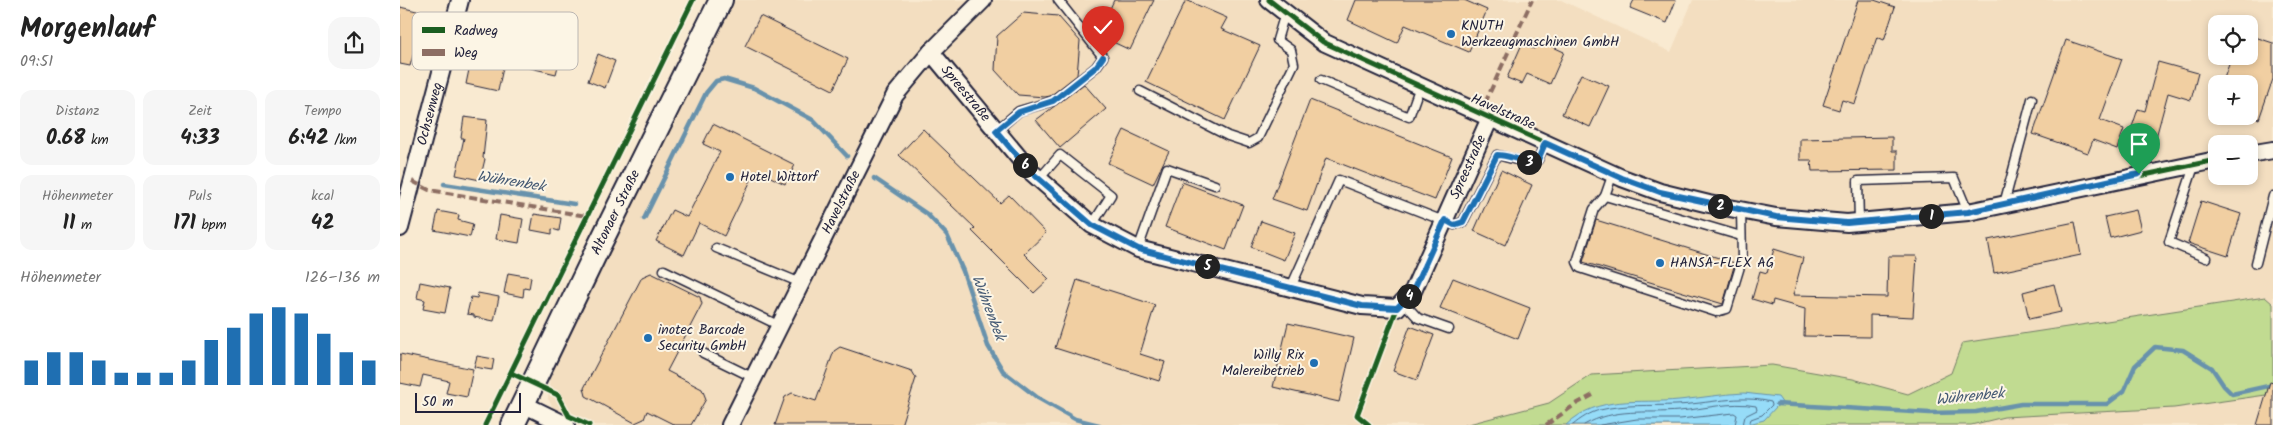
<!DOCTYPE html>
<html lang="de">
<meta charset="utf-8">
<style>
body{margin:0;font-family:Kalam,sans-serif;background:#f6f6f6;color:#222;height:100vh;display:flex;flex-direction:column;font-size:19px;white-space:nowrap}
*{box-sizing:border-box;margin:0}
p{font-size:16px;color:#767676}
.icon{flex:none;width:28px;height:28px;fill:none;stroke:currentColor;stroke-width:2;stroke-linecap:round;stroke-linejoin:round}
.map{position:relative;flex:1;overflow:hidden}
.sheet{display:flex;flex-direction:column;background:#fff;width:400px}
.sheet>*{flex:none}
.tools{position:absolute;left:1808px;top:15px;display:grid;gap:10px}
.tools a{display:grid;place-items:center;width:50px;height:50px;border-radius:10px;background:#fff;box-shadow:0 2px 8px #0003;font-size:25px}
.scale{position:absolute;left:15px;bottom:12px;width:106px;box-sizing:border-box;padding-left:5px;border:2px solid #22223b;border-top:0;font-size:14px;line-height:18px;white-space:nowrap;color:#22223b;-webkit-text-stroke:4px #fcf5e5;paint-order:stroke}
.pin{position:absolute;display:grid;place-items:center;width:42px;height:42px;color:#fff;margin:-51px -21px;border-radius:50% 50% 50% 0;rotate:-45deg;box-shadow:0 0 5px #0007}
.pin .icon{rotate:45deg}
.km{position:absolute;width:25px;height:25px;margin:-12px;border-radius:50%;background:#222;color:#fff;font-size:14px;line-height:25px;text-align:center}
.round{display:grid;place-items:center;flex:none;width:52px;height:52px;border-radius:15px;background:#f6f6f6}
.head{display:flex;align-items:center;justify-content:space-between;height:85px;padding:0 20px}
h1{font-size:28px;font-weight:700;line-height:38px}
.figures{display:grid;grid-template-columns:repeat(3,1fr);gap:8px;height:85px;padding:5px 20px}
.figures div{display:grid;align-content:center;border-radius:12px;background:#f6f6f6;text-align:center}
.figures b{font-size:21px;font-weight:700}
.figures small{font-size:14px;font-weight:400}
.figures p{font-size:14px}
.chart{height:140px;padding:10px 20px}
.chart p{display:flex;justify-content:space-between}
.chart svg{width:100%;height:90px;margin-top:5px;stroke:#1f6fb2;stroke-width:6}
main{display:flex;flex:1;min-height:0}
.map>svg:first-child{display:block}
.built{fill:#f3dec0;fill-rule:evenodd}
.green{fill:#c1db91;stroke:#727e66}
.water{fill:#96dcf8;stroke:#6892ac}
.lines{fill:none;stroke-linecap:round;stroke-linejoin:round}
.shore{stroke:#506c87;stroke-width:1}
.stream{stroke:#6892ac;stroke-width:4.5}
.building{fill:#f1cfa2;stroke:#22223b}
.service-casing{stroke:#22223b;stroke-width:11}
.minor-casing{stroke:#22223b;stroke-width:20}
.secondary-casing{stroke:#22223b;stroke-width:26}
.service{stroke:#fcf5e5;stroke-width:8}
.minor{stroke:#fcf5e5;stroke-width:16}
.secondary{stroke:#fcf5e5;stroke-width:22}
.quiet{stroke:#8d6e63;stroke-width:4;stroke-dasharray:8 4;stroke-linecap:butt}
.cycleway-casing{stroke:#fcf5e5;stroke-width:8}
.cycleway{stroke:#1b5e20;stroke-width:5}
.route-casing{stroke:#fff;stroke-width:10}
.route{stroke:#1f6fb2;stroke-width:6}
.poi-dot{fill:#1f6fb2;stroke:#fcf5e5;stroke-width:2}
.labels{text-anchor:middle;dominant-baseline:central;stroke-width:4;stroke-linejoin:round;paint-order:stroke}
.poi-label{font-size:14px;fill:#22223b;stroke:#fcf5e5;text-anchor:start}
.street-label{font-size:14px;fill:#22223b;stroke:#fcf5e5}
.water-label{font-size:15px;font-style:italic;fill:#455a74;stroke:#fcf5e5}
.key{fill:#fcf5e5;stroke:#bbb6b2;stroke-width:1}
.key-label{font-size:14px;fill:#22223b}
</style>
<main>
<section class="sheet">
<div class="head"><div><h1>Morgenlauf</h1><p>09:51</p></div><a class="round"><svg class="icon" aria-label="share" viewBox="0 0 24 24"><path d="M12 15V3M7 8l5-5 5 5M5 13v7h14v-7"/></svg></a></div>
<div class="figures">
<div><p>Distanz</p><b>0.68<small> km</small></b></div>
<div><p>Zeit</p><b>4:33</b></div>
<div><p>Tempo</p><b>6:42<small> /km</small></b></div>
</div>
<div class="figures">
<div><p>Höhenmeter</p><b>11<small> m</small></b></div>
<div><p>Puls</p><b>171<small> bpm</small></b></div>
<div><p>kcal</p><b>42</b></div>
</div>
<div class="chart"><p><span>Höhenmeter</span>126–136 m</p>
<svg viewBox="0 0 160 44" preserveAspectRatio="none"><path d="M5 44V32M15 44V28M25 44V28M35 44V32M45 44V38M55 44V38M65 44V38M75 44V32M85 44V22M95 44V16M105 44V9M115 44V6M125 44V9M135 44V19M145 44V28M155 44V32"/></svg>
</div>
</section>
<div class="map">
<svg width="1873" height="425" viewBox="0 0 1873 425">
<rect width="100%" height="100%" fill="#f9ead1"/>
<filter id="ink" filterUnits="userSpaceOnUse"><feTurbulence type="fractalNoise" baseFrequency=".02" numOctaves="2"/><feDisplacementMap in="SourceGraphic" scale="10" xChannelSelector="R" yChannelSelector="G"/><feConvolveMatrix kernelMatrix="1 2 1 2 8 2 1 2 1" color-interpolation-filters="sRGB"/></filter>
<g filter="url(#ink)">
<path class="built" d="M331 0H1161L1271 52 1293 0H1873V425H179L155 411 148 399 150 376ZM1816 24H1849V56H1816ZM1816 84H1849V116H1816ZM1816 144H1849V176H1816Z"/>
<polygon class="green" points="1865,297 1873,304 1873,394 1774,408 1604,417 1571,425 1065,425 1149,403 1191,375 1372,365 1453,379 1508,394 1551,373 1562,343"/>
<path class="water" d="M1344 393 1378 397 1383 404 1377 406 1364 420 1345 425H1166C1199 394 1238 404 1279 400 1301 398 1322 394 1344 393Z"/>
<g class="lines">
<g class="shore">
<path d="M1173 425C1180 419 1191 412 1200 410 1224 404 1251 406 1276 405 1308 404 1339 394 1371 402L1372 405 1362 415 1351 419 1349 425"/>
<path d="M1184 425C1216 407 1245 414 1279 411 1305 409 1330 401 1356 406L1357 410 1345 416 1343 425"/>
<polyline points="1200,425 1237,419 1280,419 1334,413 1337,415 1335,425"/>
</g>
<g class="stream">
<polyline points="474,178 527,214 547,235 563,271 588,346 603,371 638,398 675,419 699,425"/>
<polyline points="44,184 174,204"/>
<polyline points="244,219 306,93 316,81 324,79 354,88 413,120 447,156"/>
<polyline points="1377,404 1530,413 1576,412 1621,404 1707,404 1724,391 1735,366 1755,347 1783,350 1812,368 1824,386 1832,394 1873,385"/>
</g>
</g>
<g class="building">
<polygon points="714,0 754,0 730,50 698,35"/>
<polygon points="786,0 827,18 821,29 860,46 825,120 746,82"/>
<polygon points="956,0 1064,0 1087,10 1069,52 1005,25 997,43 948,20"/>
<polygon points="1234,0 1276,0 1267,23 1230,8"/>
<polygon points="1458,0 1474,0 1495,7 1484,40 1477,37 1455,104 1442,100 1439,110 1423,105"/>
<polygon points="0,7 25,13 10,66 0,64"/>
<polygon points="623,13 658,16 680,41 677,75 650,96 645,97 618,95 595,70 597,36"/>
<polygon points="360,16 448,59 433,90 345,46"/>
<polygon points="1849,35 1873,43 1873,79 1859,119 1849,115 1849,84 1822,84 1832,56 1849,56"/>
<polygon points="1138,40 1164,52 1150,84 1127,74 1122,84 1107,78 1122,44 1134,49"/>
<polygon points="1666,40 1722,59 1700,120 1724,129 1717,149 1693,140 1688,153 1633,134"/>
<polygon points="131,46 161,54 156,74 126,67"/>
<polygon points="198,54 215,61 205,88 188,81"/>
<polygon points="71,60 103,68 98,91 66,84"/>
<polygon points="1758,62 1798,73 1791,100 1768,93 1755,141 1730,133 1738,109 1745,111"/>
<polygon points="1181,74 1209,86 1190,127 1162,114"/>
<polygon points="684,84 706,109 660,148 636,120"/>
<polygon points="910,100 1052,157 1035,200 926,158 907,211 872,199"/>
<polygon points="64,117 87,120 83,158 85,159 80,180 56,175 64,138 61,138"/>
<polygon points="313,124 395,165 385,184 356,170 324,236 299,223 284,255 256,241 272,210 287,217 320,152 303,144"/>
<polygon points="523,129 600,203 609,195 646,233 624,254 649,279 634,293 572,231 575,228 499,155"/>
<polygon points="724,130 769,151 753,184 708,163"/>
<polygon points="1492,137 1492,151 1497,151 1497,170 1412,171 1411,160 1400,160 1400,139"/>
<polygon points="1101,170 1132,185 1105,245 1074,231"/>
<polygon points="782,182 843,205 826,250 765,227"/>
<polygon points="1801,201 1841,214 1828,256 1788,243"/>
<polygon points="1736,210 1741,230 1710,238 1705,217"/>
<polygon points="38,211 59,215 58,220 73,224 70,237 34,230"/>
<polygon points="134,214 161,218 159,231 152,229 152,234 131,230"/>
<polygon points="100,215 123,219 119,243 96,239"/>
<polygon points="1196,220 1335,263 1323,304 1183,262"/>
<polygon points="861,221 895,233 884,260 851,247"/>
<polygon points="1675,222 1681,255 1594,273 1588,240"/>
<polygon points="1374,249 1403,258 1393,295 1487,297 1488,256 1517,256 1513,317 1470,315 1470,337 1404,336 1405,309 1373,300 1372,305 1352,299 1360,271 1367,273"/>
<polygon points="108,273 131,277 129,289 124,288 123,297 104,293"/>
<polygon points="251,273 300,297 302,304 267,371 302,389 306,399 291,425 275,425 247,411 244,419 235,423 186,396 184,388 242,277"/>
<polygon points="1053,278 1130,308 1118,339 1040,308"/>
<polygon points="677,280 755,305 740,354 765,362 759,381 655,348"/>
<polygon points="20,282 50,288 45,313 23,309 25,300 17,298"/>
<polygon points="1654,284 1661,312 1629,319 1623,292"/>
<polygon points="78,293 99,297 94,321 74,317 74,315 67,314 71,297 77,298"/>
<polygon points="888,323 954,338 939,402 873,387"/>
<polygon points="1010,326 1034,335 1017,380 993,371"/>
<polygon points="440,347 512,371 516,378 501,425 375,425 385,397 392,393 416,401 434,351"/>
<polygon points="0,354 73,369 67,397 46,393 49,381 23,375 20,387 0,383"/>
<polygon points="77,356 94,359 92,370 74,367"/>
<polygon points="1870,382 1873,383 1873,425 1857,425"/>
</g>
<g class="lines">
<g class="service-casing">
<g id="service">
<polyline points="921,80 1009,117 1020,86"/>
<polyline points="740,91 828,136 849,143 858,138 894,64 891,50 877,40 885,13"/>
<polyline points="596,131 619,111 653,101 696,67 703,57 658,0"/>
<polyline points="1794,166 1769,242 1806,258"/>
<polyline points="1213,173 1205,196 1194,209 1177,262 1180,268 1316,312 1327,309 1342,260 1341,210"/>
<polyline points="639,179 660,155 711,195 692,225"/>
<polyline points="1205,196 1341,236"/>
<polyline points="1604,204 1632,99"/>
<polyline points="1459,222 1458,181 1554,178 1568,212"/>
<polyline points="316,248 401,283"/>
<polyline points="738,249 767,168 815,185"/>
<polyline points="1856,263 1873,196"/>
<polyline points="264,270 380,326"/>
<polyline points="891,287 939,180 1054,225 1063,222 1097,155 1128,163 1138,160 1145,143"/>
<polyline points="1003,302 1018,318 1049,329"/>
<polyline points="303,353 354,378"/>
</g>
</g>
<g class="minor-casing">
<g id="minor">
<polyline points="869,0 923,42 1222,178 1260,192 1309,204 1376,217 1447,223 1568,212 1816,160"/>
<path id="s1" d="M531 52 630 171 692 225 738 249 962 306 997 308 1013 291 1090 118"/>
<polyline points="1849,154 1873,150"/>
<path id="s2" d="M0 228 60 0"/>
<polyline points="123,404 166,425"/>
<path id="s3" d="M330 425 495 95 531 52 583 0"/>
</g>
</g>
<g class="secondary-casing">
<g id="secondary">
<path id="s4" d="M113 425 198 248 321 0"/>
</g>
</g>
<use href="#service" class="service"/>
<use href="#minor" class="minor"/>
<use href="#secondary" class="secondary"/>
<g class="quiet">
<polyline points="1080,114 1132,0"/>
<polyline points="12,181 29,190 187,216"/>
<polyline points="1146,425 1176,404 1193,395"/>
</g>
<g class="cycleway-casing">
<g id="cycleway">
<polyline points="869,0 923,42 1222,178 1260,192 1309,204 1376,217 1447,223 1568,212 1816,160"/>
<polyline points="111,373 158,395 169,416 189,425"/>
<polyline points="85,425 293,0"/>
<polyline points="969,425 957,415 997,308"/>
</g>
</g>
<use href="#cycleway" class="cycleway"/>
</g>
</g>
<g class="lines" filter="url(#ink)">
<g class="route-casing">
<path id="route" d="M703 57 696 67 653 101 619 112 596 131 630 171 692 225 738 249 962 306 997 308 1013 291 1045 220 1054 225 1063 222 1097 155C1112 155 1122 164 1138 160L1145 143 1222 178 1260 192 1376 217 1447 223 1568 212 1739 174"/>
</g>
<use href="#route" class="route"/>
</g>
<g class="poi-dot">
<circle cx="1051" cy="34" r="5"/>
<circle cx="330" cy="177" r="5"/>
<circle cx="1260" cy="263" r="5"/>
<circle cx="248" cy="338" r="5"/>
<circle cx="914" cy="363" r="5"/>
</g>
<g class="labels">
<g class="poi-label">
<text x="1061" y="26">KNUTH<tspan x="1061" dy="16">Werkzeugmaschinen GmbH</tspan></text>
<text x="340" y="177">Hotel Wittorf</text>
<text x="1270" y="263">HANSA-FLEX AG</text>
<text x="258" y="330">inotec Barcode<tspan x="258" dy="16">Security GmbH</tspan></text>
<text x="904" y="355" text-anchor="end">Willy Rix<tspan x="904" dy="16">Malereibetrieb</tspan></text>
</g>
<g class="street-label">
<text stroke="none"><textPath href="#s1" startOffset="54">Spreestraße</textPath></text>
<text transform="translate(1103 112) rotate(24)">Havelstraße</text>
<text stroke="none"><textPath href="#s2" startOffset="118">Ochsenweg</textPath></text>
<text stroke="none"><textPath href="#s1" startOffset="714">Spreestraße</textPath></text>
<text stroke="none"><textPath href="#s3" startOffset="249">Havelstraße</textPath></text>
<text stroke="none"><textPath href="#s4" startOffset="236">Altonaer Straße</textPath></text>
</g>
<g class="water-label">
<text transform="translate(111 182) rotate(9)">Wührenbek</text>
<text transform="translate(588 308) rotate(69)">Wührenbek</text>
<text transform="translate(1570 397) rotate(-6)">Wührenbek</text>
</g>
</g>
<rect x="12" y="12" width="166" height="58" rx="8" class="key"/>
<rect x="22" y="27" width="23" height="6" fill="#1b5e20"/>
<rect x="22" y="49" width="23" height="7" fill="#8d6e63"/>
<g class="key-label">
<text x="54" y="35">Radweg</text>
<text x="54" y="57">Weg</text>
</g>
</svg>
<div class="tools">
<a><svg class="icon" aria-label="locate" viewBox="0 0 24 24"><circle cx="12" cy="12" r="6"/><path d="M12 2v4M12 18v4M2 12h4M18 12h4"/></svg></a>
<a>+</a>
<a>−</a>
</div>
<div class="scale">50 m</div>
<div class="pin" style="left:1739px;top:174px;background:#1e9e55"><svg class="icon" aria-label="arrive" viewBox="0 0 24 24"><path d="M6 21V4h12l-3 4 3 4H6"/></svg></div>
<div class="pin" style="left:703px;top:57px;background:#d93025"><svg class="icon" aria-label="check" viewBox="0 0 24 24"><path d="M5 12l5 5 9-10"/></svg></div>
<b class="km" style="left:1531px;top:216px">1</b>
<b class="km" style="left:1320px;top:206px">2</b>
<b class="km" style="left:1129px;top:162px">3</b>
<b class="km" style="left:1009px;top:296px">4</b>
<b class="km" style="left:807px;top:266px">5</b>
<b class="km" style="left:625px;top:165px">6</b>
</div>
</main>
